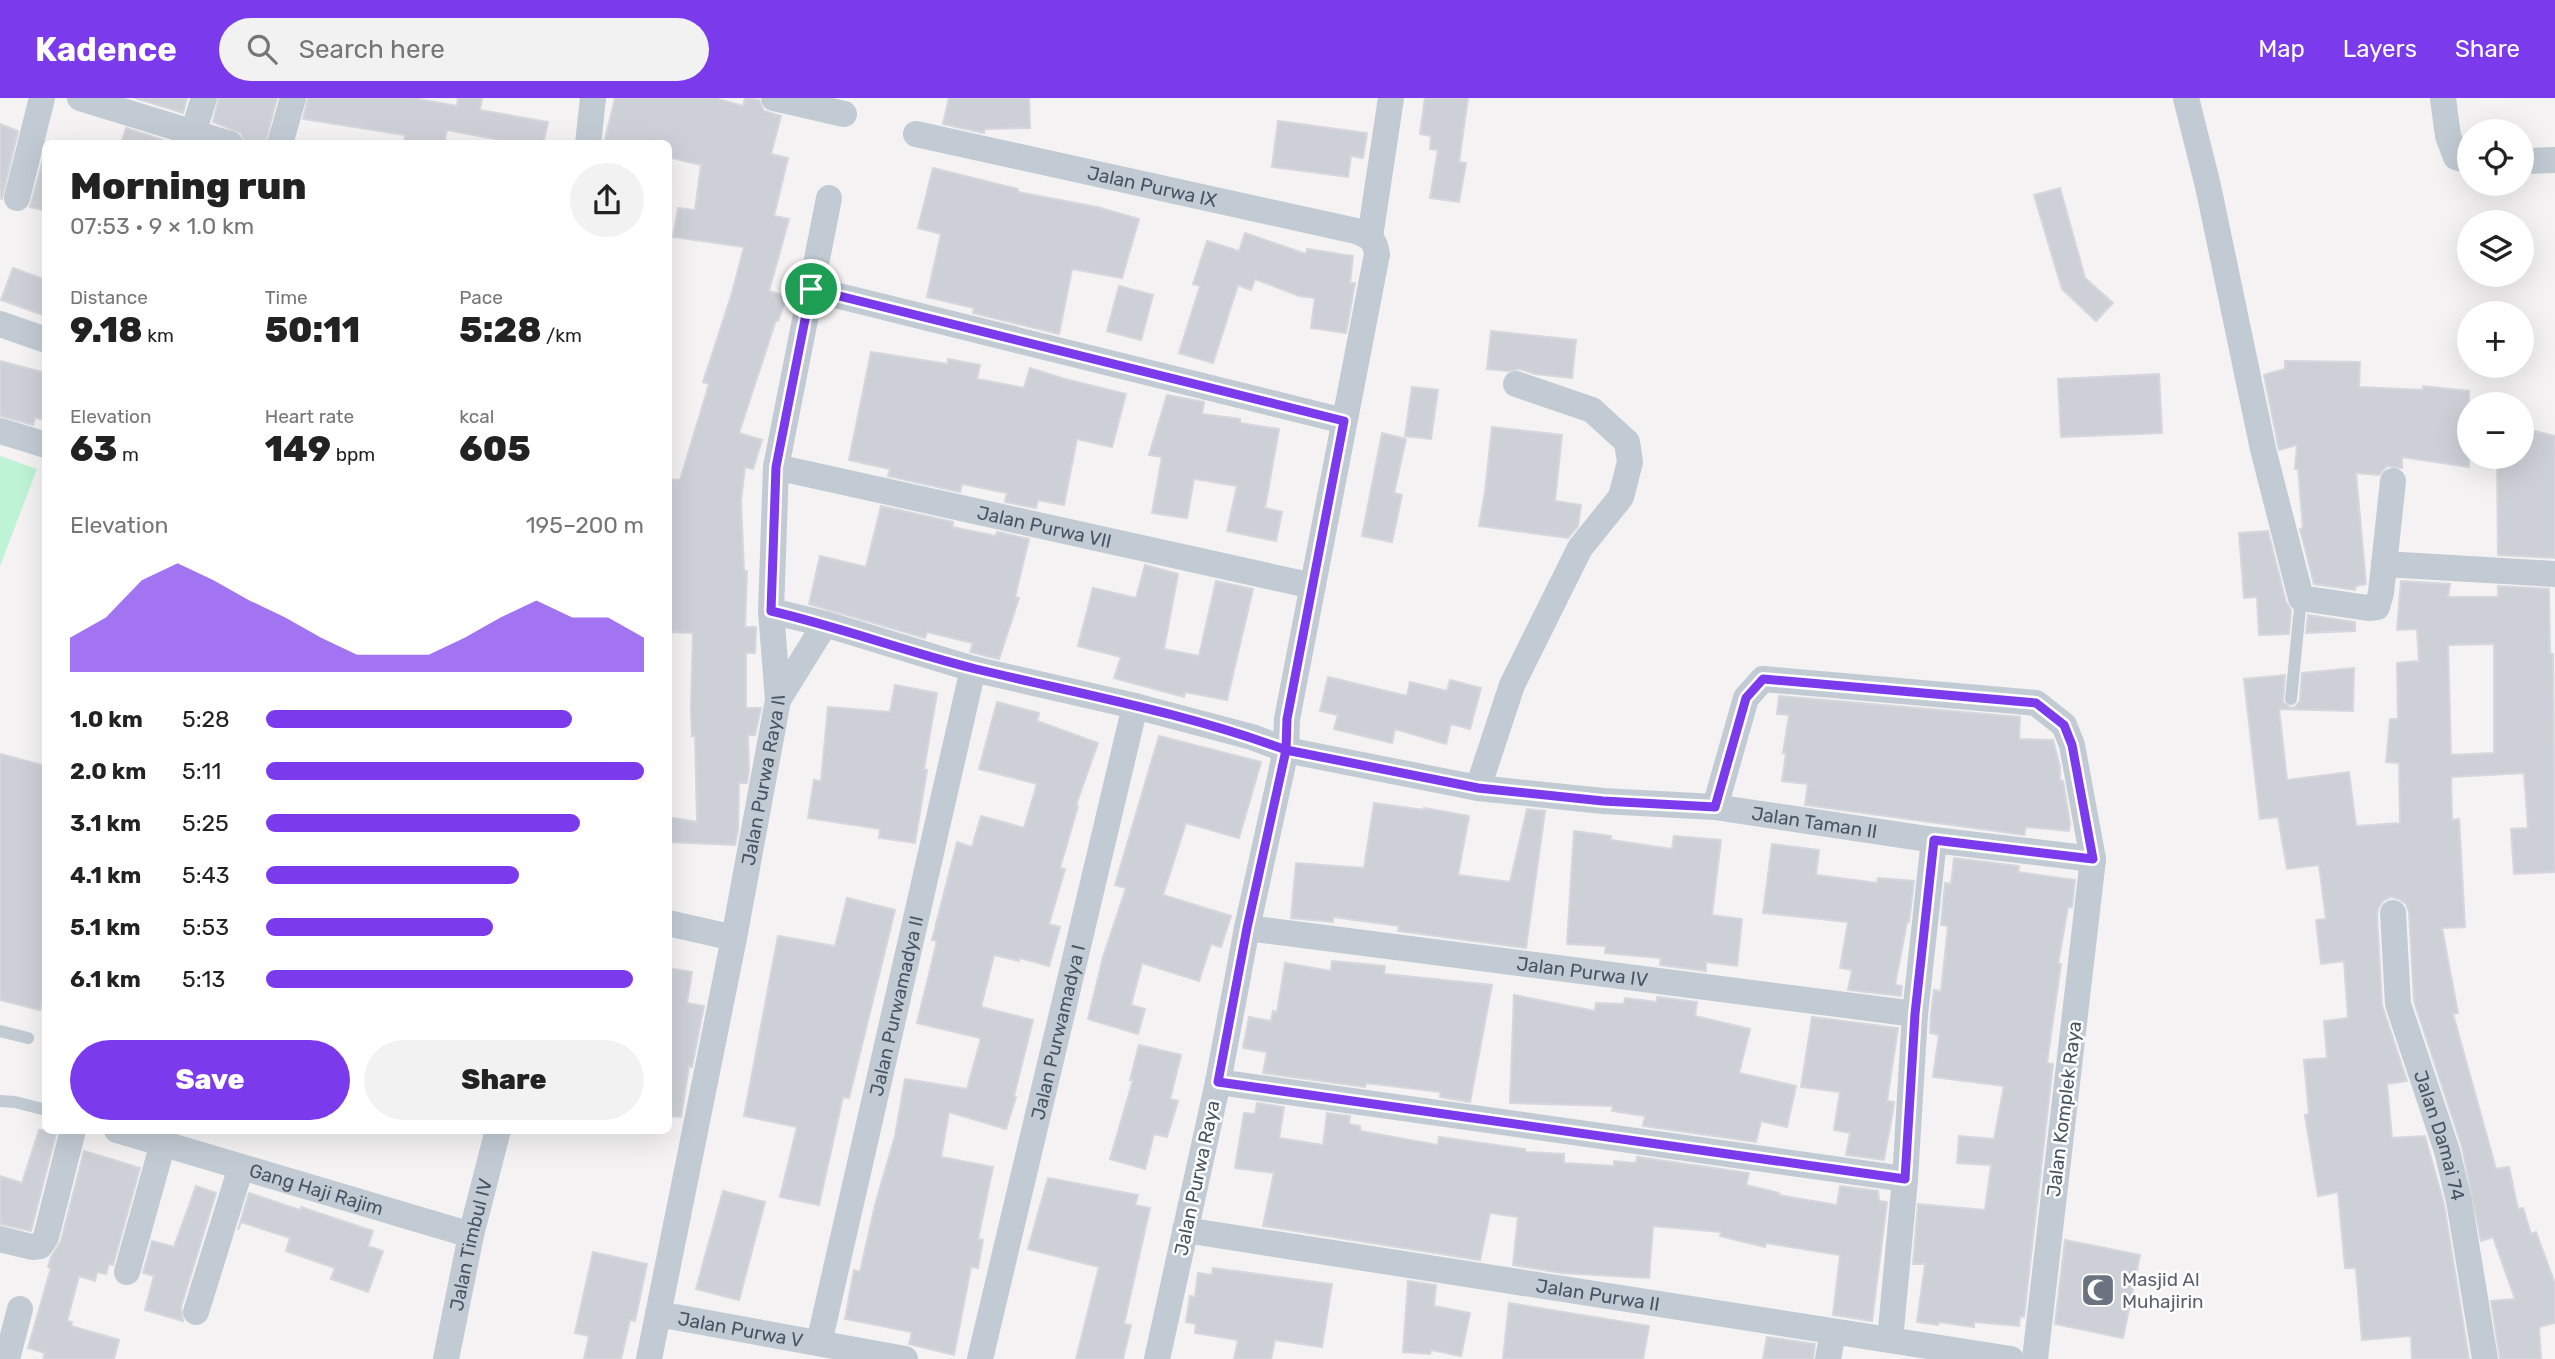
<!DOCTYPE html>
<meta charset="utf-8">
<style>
body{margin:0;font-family:Rubik,sans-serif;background:#f2f2f2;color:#222;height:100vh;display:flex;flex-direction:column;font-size:26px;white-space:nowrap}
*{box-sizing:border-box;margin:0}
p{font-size:23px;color:#767676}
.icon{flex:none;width:38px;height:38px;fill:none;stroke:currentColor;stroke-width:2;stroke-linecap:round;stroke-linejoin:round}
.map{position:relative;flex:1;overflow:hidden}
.panel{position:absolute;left:42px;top:42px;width:630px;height:994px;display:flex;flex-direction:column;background:#fff;border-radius:10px;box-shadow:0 7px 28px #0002}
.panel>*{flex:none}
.controls{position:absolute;left:2457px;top:21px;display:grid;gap:14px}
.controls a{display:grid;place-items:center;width:77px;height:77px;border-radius:50%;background:#fff;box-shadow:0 7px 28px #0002;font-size:35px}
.pin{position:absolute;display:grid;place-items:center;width:60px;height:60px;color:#fff;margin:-30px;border:4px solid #fff;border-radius:50%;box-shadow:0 2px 7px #0007}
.round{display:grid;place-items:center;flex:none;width:74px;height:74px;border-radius:37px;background:#f2f2f2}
.summary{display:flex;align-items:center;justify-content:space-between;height:119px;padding:0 28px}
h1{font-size:38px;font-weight:800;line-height:52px}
.stats{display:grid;grid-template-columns:repeat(3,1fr);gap:10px;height:119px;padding:7px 28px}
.stats div{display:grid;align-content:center}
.stats b{font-size:35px;font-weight:800}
.stats small{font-size:19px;font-weight:400}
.stats p{font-size:19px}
.chart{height:196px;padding:14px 28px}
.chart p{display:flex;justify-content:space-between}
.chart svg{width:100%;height:126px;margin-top:7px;fill:#7c3aed;opacity:.7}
.button{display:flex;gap:14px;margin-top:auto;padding:14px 28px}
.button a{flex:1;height:80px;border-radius:42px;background:#7c3aed;color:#fff;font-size:28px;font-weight:800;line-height:80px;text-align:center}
.button a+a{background:#f2f2f2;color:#222}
ul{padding:0 28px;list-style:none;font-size:23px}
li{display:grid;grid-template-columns:112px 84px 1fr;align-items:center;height:52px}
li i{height:18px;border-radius:9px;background:#7c3aed}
header{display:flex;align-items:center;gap:42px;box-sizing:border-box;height:98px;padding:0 35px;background:#7c3aed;color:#fff}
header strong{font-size:33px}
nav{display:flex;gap:38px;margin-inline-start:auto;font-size:24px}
.search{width:490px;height:63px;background:#f2f2f2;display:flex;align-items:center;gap:18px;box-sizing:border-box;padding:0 24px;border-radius:38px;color:#767676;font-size:26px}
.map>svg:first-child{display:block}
.green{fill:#bef3d6}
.building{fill:#cdd0d6;stroke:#d5d7dd;stroke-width:2;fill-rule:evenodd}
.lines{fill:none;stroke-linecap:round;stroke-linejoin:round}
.lane{stroke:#c2cbd4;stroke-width:12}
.street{stroke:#c2cbd4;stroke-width:26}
.route-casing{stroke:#fff;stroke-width:14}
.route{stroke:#7c3aed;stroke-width:9}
.labels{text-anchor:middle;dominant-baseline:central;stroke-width:5;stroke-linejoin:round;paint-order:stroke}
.street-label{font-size:19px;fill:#485461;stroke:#fff}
.worship-label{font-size:19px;fill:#5b616d;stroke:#fff;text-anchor:start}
</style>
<header>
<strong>Kadence</strong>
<div class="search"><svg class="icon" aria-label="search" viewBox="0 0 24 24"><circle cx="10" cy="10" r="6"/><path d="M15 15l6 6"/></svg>Search here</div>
<nav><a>Map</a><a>Layers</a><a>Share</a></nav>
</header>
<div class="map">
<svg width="2555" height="1261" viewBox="0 0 2555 1261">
<rect width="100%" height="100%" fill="#f4f2f2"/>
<polygon class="green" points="0,358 37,371 0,468"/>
<g class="building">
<polygon points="135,0 187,0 183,15"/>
<polygon points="219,0 277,0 265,46 245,46 241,35 213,24"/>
<polygon points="308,0 413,0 457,8 458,0 482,0 480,12 548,24 543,46 522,46 447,32 444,46 404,46 405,37 303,21"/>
<polygon points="615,0 715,0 743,8 745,0 759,2 764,13 781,18 771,56 788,60 774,118 789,121 769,193 787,198 778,223 776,222 739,335 762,342 753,371 745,369 741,403 744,473 747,473 745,529 756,529 755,555 746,555 746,610 761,610 755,637 748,637 749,672 747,685 739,685 738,732 735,747 668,744 668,719 697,724 695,638 692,638 691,610 693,535 668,534 668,381 680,382 709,286 703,284 732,195 744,149 673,139 678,110 695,112 701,67 668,59 668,46 604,46"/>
<polygon points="949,0 1029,0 1030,30 985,31 984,35 943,26"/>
<polygon points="1425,0 1468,0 1459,64 1466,65 1459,104 1430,100 1438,52 1430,51 1431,38 1420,36"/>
<polygon points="1278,23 1367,35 1363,60 1351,58 1348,79 1272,69"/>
<polygon points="0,26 18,33 2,101 0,100"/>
<polygon points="126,30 175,46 121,46"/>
<polygon points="46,51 46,113 30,109"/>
<polygon points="933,70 1018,91 1018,94 1097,109 1139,121 1122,180 1072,171 1059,236 973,215 974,210 927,199 941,136 918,130"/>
<polygon points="2060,90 2085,180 2113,205 2096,223 2062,191 2034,97"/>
<polygon points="1245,135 1306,156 1307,151 1353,158 1350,185 1355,185 1346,235 1311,230 1315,200 1299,198 1255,181 1251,192 1238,187 1213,265 1179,255 1200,188 1193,186 1207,143 1239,153"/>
<polygon points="13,170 46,182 46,218 1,202"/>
<polygon points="1119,188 1153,197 1141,242 1107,233"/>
<polygon points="1491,233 1576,242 1572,280 1535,276 1520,271 1508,273 1487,271"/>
<polygon points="871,254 948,266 948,261 980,267 977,281 1024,290 1030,270 1065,281 1126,296 1112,349 1077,341 1064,407 1038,402 1036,410 1005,404 1007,395 962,386 960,394 888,378 890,371 849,362"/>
<polygon points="0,263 46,275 46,323 35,319 33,327 0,318"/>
<polygon points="2285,263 2360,264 2359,289 2423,292 2423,288 2469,293 2469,369 2402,359 2402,370 2387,368 2379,377 2356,375 2366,486 2356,488 2355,492 2314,486 2300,431 2303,430 2298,371 2295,371 2297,347 2279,352 2264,277 2285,271"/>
<polygon points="2159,276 2162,335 2061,339 2058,281"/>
<polygon points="1412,289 1438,292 1431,341 1405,338"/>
<polygon points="1167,297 1204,304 1202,316 1240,321 1240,325 1279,331 1265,410 1282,414 1276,443 1227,433 1237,388 1194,381 1187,420 1152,415 1162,359 1149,357"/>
<polygon points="1492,329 1562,337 1555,403 1581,407 1578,428 1568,440 1479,428 1485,394"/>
<polygon points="2522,330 2555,338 2555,460 2498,457 2497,359 2522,359"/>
<polygon points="1382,335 1406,341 1394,395 1402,397 1392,444 1362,438"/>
<polygon points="881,408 953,424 952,429 996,438 997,434 1029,441 1015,499 1019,500 999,561 970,554 973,545 927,534 925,540 809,506 820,458 866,469"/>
<polygon points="2268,433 2286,504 2291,512 2289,536 2259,537 2257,499 2244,500 2239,435"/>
<polygon points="1145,467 1178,476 1164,551 1199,558 1216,483 1253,491 1227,602 1185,594 1184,599 1114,580 1121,559 1078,548 1093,490 1136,500"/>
<path d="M2401 483 2450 486 2448 499H2498V488L2549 491 2550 556H2553L2555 774 2514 776 2511 731 2528 730 2524 675 2451 679 2452 722 2459 721 2465 829 2442 830 2458 915 2453 916 2496 1071 2509 1069 2518 1111 2523 1110 2531 1136 2536 1134 2555 1186V1225L2539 1229 2541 1261H2500L2491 1203 2515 1201 2493 1139 2481 1143 2462 1049 2414 903 2409 814 2406 806 2399 801 2391 799 2384 802 2379 809 2377 816 2382 907 2407 983 2387 986 2392 1040 2425 1038 2444 1106 2469 1261H2412L2411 1238 2362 1242 2356 1170H2345L2338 1094 2318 1098 2305 1017 2309 1016 2304 962 2327 960 2324 923 2348 920 2344 863 2321 866 2316 822 2326 821 2319 767 2287 771 2278 719 2260 721 2244 581 2285 577 2283 604 2291 610 2295 609 2300 603 2302 575 2354 570 2353 613 2279 611 2287 682 2349 674 2356 728 2400 725 2399 665 2386 664 2390 621H2398L2397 565 2419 563 2417 531 2397 532ZM2494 546V655L2451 657 2448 547Z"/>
<polygon points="2308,517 2355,524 2355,533 2306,535"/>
<polygon points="1328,579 1407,598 1410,584 1447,593 1450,582 1481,590 1470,631 1451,626 1446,646 1395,631 1392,645 1334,631 1338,617 1320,613"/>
<polygon points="895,587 937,595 924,671 927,672 915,745 879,740 880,731 808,720 814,682 821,683 828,609 890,614"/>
<polygon points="1779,598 2020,619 2019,641 2053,642 2060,669 2060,683 2063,683 2070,725 2069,733 2026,729 2024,737 1805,707 1808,686 1782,683 1786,656 1783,655 1789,617 1777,616"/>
<polygon points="997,604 1039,615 1037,623 1098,645 1076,707 1078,708 1060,770 1065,771 1049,826 1060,829 1049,868 1020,860 1019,863 994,857 981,909 1033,922 1014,998 1016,999 1006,1031 949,1014 941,1059 993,1069 978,1141 983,1142 978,1170 971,1169 954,1257 909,1246 912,1234 845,1221 854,1172 860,1174 875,1107 895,1038 905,981 967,991 980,944 980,940 917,925 937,843 932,842 957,744 972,749 981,718 1024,730 1037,686 979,671"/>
<polygon points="1159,638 1261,664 1239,740 1186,725 1163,797 1231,818 1221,849 1211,846 1199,883 1142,865 1131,907 1145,911 1138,936 1088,921 1103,859 1126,790 1115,787"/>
<polygon points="0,656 46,668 46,891 40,912 0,902"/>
<polygon points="1374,705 1424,712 1424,710 1469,718 1458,777 1510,784 1527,711 1545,713 1526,850 1398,833 1399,828 1333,819 1333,824 1291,820 1296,765 1364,770"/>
<polygon points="1574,733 1611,738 1611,742 1672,751 1674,738 1721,742 1712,817 1742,821 1737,868 1706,864 1706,873 1660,867 1661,860 1605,855 1606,848 1567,846"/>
<polygon points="1772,746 1819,752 1816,777 1877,785 1878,780 1914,783 1909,824 1907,824 1895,887 1902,888 1901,898 1848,892 1852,872 1840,870 1848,824 1763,815"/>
<polygon points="1954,760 2019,768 2018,774 2075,782 2072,809 2068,809 2058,866 2061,866 2047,965 2053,966 2024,1219 2020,1218 2019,1228 1974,1224 1974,1229 1939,1224 1938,1227 1917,1224 1925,1166 1913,1166 1918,1106 1985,1112 1991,1067 1957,1065 1959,1038 1994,1041 2004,988 1933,979 1939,937 1930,935 1931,917 1934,892 1941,893 1948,828 1941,827 1945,785 1951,786"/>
<polygon points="847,800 895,812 849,1000 843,999 819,1107 780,1099 797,1029 744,1018 778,838 835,848"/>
<polygon points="1332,863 1385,868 1384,876 1492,887 1470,1004 1440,999 1441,994 1366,985 1365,989 1263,975 1267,954 1243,950 1249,919 1271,923 1273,913 1277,914 1285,865 1331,873"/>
<polygon points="668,870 692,874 687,905 704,908 692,969 689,968 681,1019 668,1018"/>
<polygon points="1514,897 1595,913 1596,905 1624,906 1625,900 1657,904 1657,899 1697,904 1695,918 1750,931 1739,975 1796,988 1787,1029 1761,1023 1756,1044 1643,1028 1645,1018 1612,1013 1613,1008 1510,1005"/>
<polygon points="1812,919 1898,930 1887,1003 1894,1004 1893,1012 1884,1062 1846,1057 1850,1035 1834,1032 1840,994 1801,989"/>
<polygon points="1139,947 1181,957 1170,1001 1178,1003 1167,1039 1154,1036 1145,1071 1110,1061 1133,982 1130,982"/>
<polygon points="1257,1005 1284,1009 1279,1040 1323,1047 1327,1015 1350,1018 1349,1026 1360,1028 1360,1033 1438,1047 1439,1039 1525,1051 1525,1054 1564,1056 1564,1065 1614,1068 1614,1063 1636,1065 1637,1059 1749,1075 1746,1087 1779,1095 1778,1097 1837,1107 1840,1088 1878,1093 1879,1103 1887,1104 1872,1223 1833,1217 1840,1157 1766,1145 1765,1149 1720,1138 1721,1134 1653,1128 1649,1180 1562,1175 1513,1167 1518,1119 1490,1115 1480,1162 1263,1128 1274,1075 1235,1070 1244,1015 1255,1016"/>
<polygon points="39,1032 57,1032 31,1133 0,1126 0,1078 22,1085"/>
<polygon points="84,1053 140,1070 113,1167 109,1166 106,1176 97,1174 95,1183 79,1178 67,1223 72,1224 71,1228 119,1242 114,1261 43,1261 45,1255 28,1250 51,1170 48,1169 51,1159 61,1143"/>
<polygon points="1048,1080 1138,1097 1135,1107 1150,1110 1124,1226 1131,1227 1123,1261 1076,1261 1099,1169 1028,1151"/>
<polygon points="196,1088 216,1095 181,1209 183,1223 145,1212 154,1178 143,1175 152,1143 174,1149"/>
<polygon points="723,1093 765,1104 739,1202 696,1191"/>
<polygon points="249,1095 300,1112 301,1109 373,1133 368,1148 383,1153 368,1194 331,1181 335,1170 286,1153 290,1140 241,1124 238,1132"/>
<polygon points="2065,1142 2140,1157 2123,1240 2055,1226"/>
<polygon points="593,1154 647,1166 635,1223 630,1222 621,1261 584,1261 589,1238 575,1235"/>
<polygon points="1213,1170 1332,1186 1322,1249 1275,1242 1271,1261 1234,1261 1238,1242 1195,1235 1196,1226 1186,1224 1190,1198 1195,1199 1198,1175 1212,1177"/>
<polygon points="1408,1183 1436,1187 1434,1208 1470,1215 1461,1258 1431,1252 1430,1256 1403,1254"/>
<polygon points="1509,1205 1649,1228 1643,1261 1503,1261"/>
<polygon points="1767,1239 1815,1246 1813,1261 1763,1261"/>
</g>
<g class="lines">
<g class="lane">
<polyline points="2291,601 2301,500"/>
<polyline points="0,933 28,940"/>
<polyline points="0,1003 15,1004 46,1012"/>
</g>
<g class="street">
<polyline points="80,0 230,46"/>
<polyline points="774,0 844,16"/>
<polyline points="2186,0 2208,88 2263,351 2301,500 2368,510 2377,509 2381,495 2393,383"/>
<polyline points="2443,0 2448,38 2456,59 2469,63"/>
<polyline points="193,35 204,0"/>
<path id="s1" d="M916 36 1356 133C1369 138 1375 141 1377 156L1287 621 1286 652 1247 830 1218 984 1157 1261"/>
<polyline points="280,46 293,0"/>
<polyline points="588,46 593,0"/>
<polyline points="2522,63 2555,62"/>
<polyline points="17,100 42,0"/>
<polyline points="1370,139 1391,0"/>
<polyline points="811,191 1344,323"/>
<polyline points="0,226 46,242"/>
<polyline points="0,333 46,347"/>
<path id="s2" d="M776 369 1313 488"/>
<polyline points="2384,466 2555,476"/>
<path id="s3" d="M771 513 825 526 973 571 1135 608 1252 639 1286 652 1478 690 1603 703 1715 709 1934 742 2093 761"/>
<polyline points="778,602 825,526"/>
<polyline points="1478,690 1512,587 1580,450 1621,399 1630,364 1627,344 1592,312 1516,286"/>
<polyline points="1715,709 1746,600 1763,581 2036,605 2064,627 2072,647 2093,761 2035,1261"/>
<path id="s4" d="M2393 815 2398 906 2447 1053 2459 1103 2485 1261"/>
<polyline points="668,825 734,840"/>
<path id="s5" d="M1247 830 1915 916"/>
<polyline points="1218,984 1905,1081"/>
<path id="s6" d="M117 1032 471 1137"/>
<path id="s7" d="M1185 1132 2011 1261"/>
<polyline points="0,1141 32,1149 40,1148 46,1139 73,1032"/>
<polyline points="127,1174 163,1045"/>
<polyline points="196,1214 241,1069"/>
<path id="s8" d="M658 1216 905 1261"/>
<polyline points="1890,1242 1905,1081 1915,916 1934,742"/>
<path id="s9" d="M819 1245 973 571"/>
<polyline points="7,1261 20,1211"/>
<path id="s10" d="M446 1261 471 1137 498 1032"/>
<path id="s11" d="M649 1261 734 840 778 602 771 513 776 369 829 100"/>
<path id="s12" d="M980 1261 1135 608"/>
<polyline points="1828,1261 1833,1234"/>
</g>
</g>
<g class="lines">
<g class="route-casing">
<path id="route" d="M811 191 776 369 771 513C840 529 907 554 976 571 1080 596 1186 615 1286 652L1247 830 1218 984 1905 1081 1915 916 1934 742 2093 761 2072 647 2064 627 2036 605 1763 581 1746 600 1715 709 1603 703 1478 690 1286 652 1287 621 1344 323 811 191"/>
</g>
<use href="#route" class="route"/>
</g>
<defs>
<g id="mosque-square" transform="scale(1.75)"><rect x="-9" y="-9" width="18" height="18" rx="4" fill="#6b7280" stroke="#fff"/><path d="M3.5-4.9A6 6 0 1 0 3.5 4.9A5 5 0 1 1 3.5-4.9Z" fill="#fff"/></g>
</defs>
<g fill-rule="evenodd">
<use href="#mosque-square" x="2098" y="1192"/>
</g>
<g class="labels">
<g class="street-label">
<text stroke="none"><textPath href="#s1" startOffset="242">Jalan Purwa IX</textPath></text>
<text stroke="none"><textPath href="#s2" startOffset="275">Jalan Purwa VII</textPath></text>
<text stroke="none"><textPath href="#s11" startOffset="590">Jalan Purwa Raya II</textPath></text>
<text stroke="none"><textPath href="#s3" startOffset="1068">Jalan Taman II</textPath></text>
<text stroke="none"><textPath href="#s5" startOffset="338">Jalan Purwa IV</textPath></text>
<text stroke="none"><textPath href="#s9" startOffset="346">Jalan Purwamadya II</textPath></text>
<text stroke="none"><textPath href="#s12" startOffset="336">Jalan Purwamadya I</textPath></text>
<text transform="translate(2064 1011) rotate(-83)">Jalan Komplek Raya</text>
<text stroke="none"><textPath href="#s4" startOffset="229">Jalan Damai 74</textPath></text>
<text transform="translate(1197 1080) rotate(-78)">Jalan Purwa Raya</text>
<text stroke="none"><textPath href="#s6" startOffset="208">Gang Haji Rajim</textPath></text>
<text stroke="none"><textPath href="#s10" startOffset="117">Jalan Timbul IV</textPath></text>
<text stroke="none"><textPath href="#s7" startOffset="418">Jalan Purwa II</textPath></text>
<text stroke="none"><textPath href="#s8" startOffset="84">Jalan Purwa V</textPath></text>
</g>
<g class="worship-label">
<text x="2122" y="1181">Masjid Al<tspan x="2122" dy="22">Muhajirin</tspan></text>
</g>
</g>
</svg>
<div class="controls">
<a><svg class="icon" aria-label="locate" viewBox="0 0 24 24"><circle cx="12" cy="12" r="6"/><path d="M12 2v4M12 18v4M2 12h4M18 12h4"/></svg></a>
<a><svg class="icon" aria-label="layers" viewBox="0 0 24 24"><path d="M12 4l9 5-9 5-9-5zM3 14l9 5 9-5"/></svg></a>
<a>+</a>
<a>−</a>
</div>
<div class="pin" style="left:811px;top:191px;background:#1e9e55"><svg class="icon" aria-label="arrive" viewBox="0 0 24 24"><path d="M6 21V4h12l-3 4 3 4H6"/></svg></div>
<section class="panel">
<div class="summary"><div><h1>Morning run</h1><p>07:53 · 9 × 1.0 km</p></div><a class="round"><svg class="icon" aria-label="share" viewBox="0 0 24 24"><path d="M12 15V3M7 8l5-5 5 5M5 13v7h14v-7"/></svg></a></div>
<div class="stats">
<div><p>Distance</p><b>9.18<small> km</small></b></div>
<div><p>Time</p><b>50:11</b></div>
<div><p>Pace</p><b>5:28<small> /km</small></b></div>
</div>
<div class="stats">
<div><p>Elevation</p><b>63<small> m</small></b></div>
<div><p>Heart rate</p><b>149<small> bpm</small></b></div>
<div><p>kcal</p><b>605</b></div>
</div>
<div class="chart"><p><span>Elevation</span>195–200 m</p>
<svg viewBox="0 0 160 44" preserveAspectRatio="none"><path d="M0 44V32L10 25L20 12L30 6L40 12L50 19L60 25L70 32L80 38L90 38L100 38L110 32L120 25L130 19L140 25L150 25L160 32V44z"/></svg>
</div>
<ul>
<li><b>1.0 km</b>5:28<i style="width:81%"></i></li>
<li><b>2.0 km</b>5:11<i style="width:100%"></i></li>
<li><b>3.1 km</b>5:25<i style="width:83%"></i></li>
<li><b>4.1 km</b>5:43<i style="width:67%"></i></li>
<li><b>5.1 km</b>5:53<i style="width:60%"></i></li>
<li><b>6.1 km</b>5:13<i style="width:97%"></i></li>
</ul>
<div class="button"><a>Save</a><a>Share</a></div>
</section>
</div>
